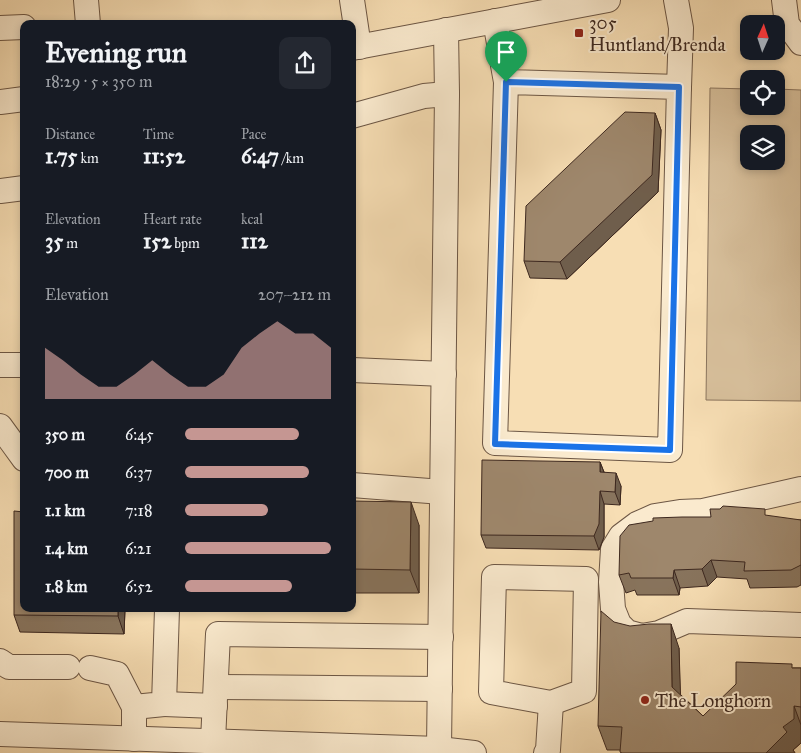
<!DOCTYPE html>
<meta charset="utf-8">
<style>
body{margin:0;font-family:"IM FELL Great Primer",serif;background:#242831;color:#f1f3f6;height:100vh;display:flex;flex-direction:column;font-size:19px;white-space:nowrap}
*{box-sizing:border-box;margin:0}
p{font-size:16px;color:#9ea1a6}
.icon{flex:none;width:28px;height:28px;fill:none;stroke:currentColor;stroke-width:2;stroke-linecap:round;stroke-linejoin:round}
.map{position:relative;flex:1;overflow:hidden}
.sheet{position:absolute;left:20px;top:20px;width:336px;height:592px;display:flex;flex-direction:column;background:#171b24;border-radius:10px;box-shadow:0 2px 8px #0003}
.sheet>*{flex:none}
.needle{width:32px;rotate:3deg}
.buttons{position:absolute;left:740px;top:15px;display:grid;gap:10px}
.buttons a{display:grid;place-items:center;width:45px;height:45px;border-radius:10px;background:#171b24;box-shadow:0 2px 8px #0003;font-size:25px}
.pin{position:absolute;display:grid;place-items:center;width:42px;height:42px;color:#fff;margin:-51px -21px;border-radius:50% 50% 50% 0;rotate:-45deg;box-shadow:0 0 5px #0007}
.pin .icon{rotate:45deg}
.round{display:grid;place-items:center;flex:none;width:52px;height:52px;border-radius:10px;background:#242831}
.overview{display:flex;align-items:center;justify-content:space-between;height:85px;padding:0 25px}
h1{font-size:28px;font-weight:700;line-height:38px}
.stats{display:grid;grid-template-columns:repeat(3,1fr);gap:8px;height:85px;padding:5px 25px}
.stats div{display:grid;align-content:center}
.stats b{font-size:21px;font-weight:700}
.stats small{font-size:14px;font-weight:400}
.stats p{font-size:14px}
.chart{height:140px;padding:10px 25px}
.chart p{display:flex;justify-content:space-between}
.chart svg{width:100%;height:90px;margin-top:5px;fill:#c59692;opacity:.7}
ul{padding:0 25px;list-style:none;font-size:16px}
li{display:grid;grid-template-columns:80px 60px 1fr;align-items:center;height:38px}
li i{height:12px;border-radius:6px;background:#c59692}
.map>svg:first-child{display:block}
.pitch{fill:#d7bf9b;stroke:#8a745d;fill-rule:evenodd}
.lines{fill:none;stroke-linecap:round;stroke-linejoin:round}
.minor-casing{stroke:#6c5644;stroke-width:26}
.minor{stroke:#faeace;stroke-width:24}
.wall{fill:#88745d;stroke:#3d281f}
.shaded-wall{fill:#6f5e4c;stroke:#3d281f}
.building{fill:#9e876c;stroke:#3d281f}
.route-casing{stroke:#fff;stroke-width:10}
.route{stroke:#1a73e8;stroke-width:6}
.poi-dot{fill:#8f2418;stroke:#faeace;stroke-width:2}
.labels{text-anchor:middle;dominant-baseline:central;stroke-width:4;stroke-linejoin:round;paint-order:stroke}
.poi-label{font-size:19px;fill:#3d281f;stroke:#faeace;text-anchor:start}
</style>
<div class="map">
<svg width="801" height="753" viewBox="0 0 801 753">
<rect width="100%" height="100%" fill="#f7deb4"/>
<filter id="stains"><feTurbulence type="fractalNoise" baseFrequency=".004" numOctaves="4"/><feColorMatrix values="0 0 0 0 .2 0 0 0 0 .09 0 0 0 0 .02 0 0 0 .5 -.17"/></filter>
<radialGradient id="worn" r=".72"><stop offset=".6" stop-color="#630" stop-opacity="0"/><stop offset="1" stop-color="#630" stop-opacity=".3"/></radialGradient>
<path class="pitch" d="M710 88 749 89V106H776V89L801 90V401L706 400ZM749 134H776V161H749Z"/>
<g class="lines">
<g class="minor-casing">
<g id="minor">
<polyline points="86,0 88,24"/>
<polyline points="352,0 359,47"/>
<polyline points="676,0 681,28 679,87"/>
<polyline points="784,0 787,24 801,43"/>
<polyline points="495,21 506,82 495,443 670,450 679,87 506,82"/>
<polyline points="0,28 24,27"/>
<polyline points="352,48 608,0"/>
<polyline points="0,102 24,99"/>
<polyline points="352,116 424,96 447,94"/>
<polyline points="0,191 24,188"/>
<polyline points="0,365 24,365"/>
<polyline points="352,370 444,374"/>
<polyline points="0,426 24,459"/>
<polyline points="352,485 442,492"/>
<polyline points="801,489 703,511 680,512 655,516 637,524 621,536 613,549 611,582 613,609 619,624 627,632 642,636 659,633 687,621 801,625"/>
<polygon points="494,577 586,579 584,691 551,703 491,692"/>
<polyline points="0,661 9,667 68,667"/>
<polyline points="90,668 117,674 134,707"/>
<polyline points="216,687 440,689"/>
<polyline points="164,704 215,706"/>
<polyline points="0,734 439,749 474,753"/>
<polyline points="134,739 134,707 164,704 167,609"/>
<polyline points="213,741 218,634 441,637"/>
<polyline points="438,753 439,749 447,94 446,30"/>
<polyline points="546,753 548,750 551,703"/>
</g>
</g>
<use href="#minor" class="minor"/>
</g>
<g class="wall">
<polygon points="655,113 661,130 658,192 567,279 530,278 524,261"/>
<polygon points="600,462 604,472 621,486 620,505 604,504 604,537 599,550 486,548 481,535"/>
<polygon points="352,501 419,525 419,593 352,593"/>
<polygon points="711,517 801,520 801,585 797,587 750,588 747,579 717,577 708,586 680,588 679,595 637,595 635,590 626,593 619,575"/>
<polygon points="24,609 125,609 124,634 20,632 14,615"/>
<polygon points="679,648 680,694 703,716 793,668 801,668 801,743 793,750 795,753 621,753 620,750 607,750 598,726"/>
</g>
<g class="shaded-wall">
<polygon points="655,113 661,130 658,192 567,279 560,262"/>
<polygon points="600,462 605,475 600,472"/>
<polygon points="616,473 621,486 620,505 615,492"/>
<polygon points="600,491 604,504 604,537 599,550 594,536"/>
<polygon points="411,502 419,525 419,593 410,570"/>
<polygon points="711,560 717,577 708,586 702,569"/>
<polygon points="674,570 680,588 679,595 673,578"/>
<polygon points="118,609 125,609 124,634 118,616"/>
<polygon points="671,624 679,648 681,710 672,687"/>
<polygon points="794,706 801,725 801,743 793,750 795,753 766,753 783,727"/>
</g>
<g class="building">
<polygon points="625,112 655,113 652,175 560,262 524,261 526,206"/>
<polygon points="482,460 600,462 600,472 616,473 615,492 600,491 599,524 594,536 481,535"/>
<polygon points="352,501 411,502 410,570 352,569"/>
<polygon points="723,506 765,509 765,515 801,520 801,565 791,570 744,571 745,562 711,560 702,569 674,570 673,578 631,578 629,573 619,575 620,536 629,525 653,521 653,518 682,517 711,517 710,509 720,509"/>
<polygon points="14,511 24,512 24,609 118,609 118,616 14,615"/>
<polygon points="601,611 614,622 630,626 649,624 671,624 672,687 703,716 736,684 736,662 792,664 792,668 801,668 801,707 794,706 794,719 783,727 787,732 766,753 622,753 620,752 622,727 598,726"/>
</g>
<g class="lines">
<g class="route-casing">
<polygon id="route" points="506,82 679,87 670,450 495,444"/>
</g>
<use href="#route" class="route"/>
</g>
<g class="poi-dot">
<rect x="574" y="28" width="10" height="10" rx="2.5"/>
<circle cx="645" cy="700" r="5"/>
</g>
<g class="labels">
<g class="poi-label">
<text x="589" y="22">305<tspan x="589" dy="22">Huntland/Brenda</tspan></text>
<text x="655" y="700">The Longhorn</text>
</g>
</g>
<rect width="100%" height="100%" filter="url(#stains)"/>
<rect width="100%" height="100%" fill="url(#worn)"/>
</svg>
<div class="buttons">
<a><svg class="needle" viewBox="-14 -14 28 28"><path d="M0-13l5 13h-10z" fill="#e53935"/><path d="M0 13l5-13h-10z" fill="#9ea1a6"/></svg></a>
<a><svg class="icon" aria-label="locate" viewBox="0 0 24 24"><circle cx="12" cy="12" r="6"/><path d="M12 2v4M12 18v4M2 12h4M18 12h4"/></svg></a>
<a><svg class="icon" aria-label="layers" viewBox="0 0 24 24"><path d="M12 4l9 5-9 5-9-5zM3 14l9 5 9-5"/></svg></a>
</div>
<div class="pin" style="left:506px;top:82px;background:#1e9e55"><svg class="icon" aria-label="arrive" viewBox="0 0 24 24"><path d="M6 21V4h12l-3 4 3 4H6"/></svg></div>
<section class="sheet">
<div class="overview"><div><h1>Evening run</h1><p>18:29 · 5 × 350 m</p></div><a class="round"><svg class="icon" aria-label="share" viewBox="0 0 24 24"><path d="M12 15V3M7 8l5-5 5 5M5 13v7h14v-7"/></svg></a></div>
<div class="stats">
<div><p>Distance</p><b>1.75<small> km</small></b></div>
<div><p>Time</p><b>11:52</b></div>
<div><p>Pace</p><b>6:47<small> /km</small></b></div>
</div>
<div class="stats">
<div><p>Elevation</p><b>35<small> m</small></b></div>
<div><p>Heart rate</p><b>152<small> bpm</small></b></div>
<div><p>kcal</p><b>112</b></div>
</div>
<div class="chart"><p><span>Elevation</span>207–212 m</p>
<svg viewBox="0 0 160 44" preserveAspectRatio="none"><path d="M0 44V19L10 25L20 32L30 38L40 38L50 32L60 25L70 32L80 38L90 38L100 32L110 19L120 12L130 6L140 12L150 12L160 19V44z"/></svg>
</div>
<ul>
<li><b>350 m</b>6:45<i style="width:78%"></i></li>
<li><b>700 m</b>6:37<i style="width:85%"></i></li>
<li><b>1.1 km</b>7:18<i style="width:57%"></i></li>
<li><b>1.4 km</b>6:21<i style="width:100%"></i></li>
<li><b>1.8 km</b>6:52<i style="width:73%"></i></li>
</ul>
</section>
</div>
